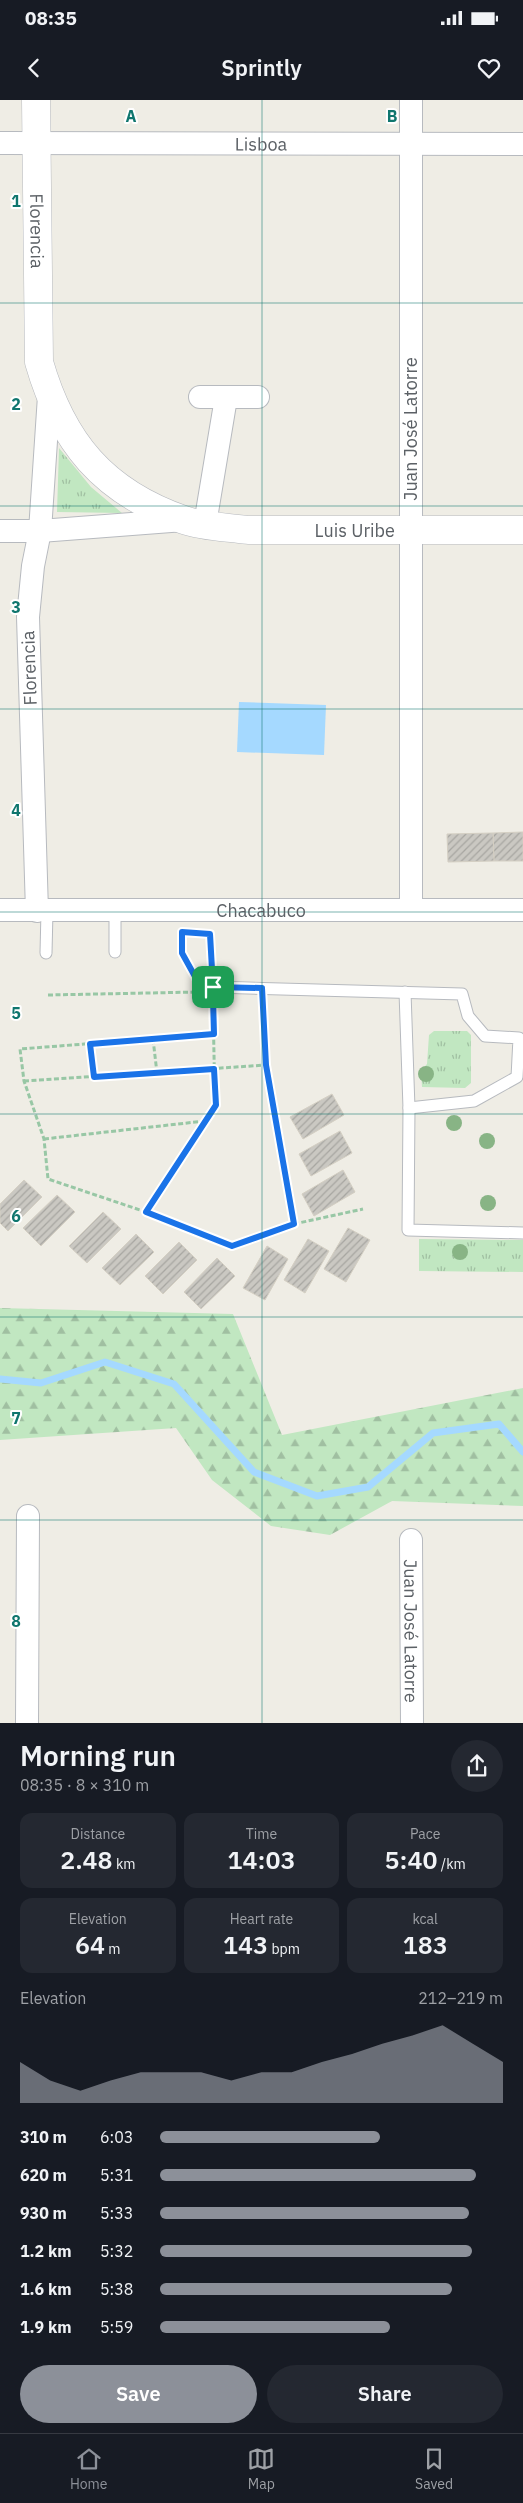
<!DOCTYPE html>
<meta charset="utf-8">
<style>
body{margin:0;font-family:"IBM Plex Sans",sans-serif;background:#242831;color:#f1f3f6;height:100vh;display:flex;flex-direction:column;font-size:19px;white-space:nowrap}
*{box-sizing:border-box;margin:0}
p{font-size:16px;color:#9ea1a6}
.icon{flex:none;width:28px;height:28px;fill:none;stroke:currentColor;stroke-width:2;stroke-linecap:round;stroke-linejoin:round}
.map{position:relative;height:1623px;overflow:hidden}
.details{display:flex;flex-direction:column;background:#171b24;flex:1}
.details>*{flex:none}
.pin{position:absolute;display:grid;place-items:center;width:42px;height:42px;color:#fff;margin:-21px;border-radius:10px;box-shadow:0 2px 8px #0006}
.round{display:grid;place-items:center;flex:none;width:52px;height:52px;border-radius:26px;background:#242831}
.head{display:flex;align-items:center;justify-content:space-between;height:85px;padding:0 20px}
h1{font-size:28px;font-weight:600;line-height:38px}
.stats{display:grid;grid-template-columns:repeat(3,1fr);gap:8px;height:85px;padding:5px 20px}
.stats div{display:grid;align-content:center;border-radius:12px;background:#242831;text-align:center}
.stats b{font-size:25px;font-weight:600}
.stats small{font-size:14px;font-weight:400}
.stats p{font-size:14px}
.chart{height:140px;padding:10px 20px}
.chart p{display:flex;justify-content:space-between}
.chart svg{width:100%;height:90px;margin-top:5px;fill:#8c9099;opacity:.7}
.primary-button{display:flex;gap:10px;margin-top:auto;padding:10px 20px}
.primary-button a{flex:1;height:58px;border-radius:30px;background:#8c9099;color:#fff;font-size:20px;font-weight:600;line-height:58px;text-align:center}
.primary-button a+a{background:#242831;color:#f1f3f6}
ul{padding:0 20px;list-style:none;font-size:16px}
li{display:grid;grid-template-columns:80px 60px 1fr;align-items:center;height:38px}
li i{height:12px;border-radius:6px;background:#8c9099}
.status{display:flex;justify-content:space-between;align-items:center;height:35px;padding:0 25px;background:#171b24;direction:ltr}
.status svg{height:14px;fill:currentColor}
header{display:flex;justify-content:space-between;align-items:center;height:65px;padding:0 20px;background:#171b24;font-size:22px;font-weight:600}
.tab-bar{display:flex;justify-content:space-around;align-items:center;height:70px;border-top:1px solid #363941;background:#171b24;font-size:14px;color:#9ea1a6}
.tab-bar a{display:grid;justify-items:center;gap:2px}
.tab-bar .active{color:#8c9099}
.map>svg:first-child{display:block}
.grass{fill:url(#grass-tufts)}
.forest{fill:url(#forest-firs)}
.water{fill:#a5d9ff}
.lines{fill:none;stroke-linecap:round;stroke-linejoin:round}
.stream{stroke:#a5d9ff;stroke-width:7}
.building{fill:url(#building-hatch);stroke:#d4cfc3}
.service-casing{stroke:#b7babf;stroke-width:13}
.minor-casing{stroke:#b7babf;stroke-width:24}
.tertiary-casing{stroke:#b7babf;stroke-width:29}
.path{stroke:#98c7a5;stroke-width:3;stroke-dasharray:5 2.5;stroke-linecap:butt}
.service{stroke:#fff;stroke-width:11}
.minor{stroke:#fff;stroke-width:22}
.tertiary{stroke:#fff;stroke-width:28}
.tree{fill:#88b485}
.route-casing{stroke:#fff;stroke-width:10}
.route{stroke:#1a73e8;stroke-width:6}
.grid{fill:none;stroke:#0f766e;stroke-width:1;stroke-opacity:0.55}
.labels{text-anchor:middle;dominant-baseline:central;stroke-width:4;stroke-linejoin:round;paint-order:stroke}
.street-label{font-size:18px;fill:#5c6166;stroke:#fff}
.grid-label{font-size:16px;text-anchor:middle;font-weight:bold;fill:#0f766e;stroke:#fff;stroke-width:4;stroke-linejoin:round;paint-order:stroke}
</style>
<div class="status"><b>08:35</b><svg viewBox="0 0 49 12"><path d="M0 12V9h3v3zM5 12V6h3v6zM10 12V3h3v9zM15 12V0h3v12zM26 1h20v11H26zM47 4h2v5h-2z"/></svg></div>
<header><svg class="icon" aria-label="back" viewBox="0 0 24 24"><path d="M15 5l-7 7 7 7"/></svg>Sprintly<svg class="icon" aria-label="heart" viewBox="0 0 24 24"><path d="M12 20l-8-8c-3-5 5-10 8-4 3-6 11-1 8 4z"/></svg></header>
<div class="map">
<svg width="523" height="1623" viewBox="0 0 523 1623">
<defs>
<pattern id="grass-tufts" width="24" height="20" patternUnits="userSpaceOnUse" patternTransform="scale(1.25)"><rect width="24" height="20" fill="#c1e7c1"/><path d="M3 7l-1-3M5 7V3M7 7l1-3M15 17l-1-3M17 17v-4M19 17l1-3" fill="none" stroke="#a0bfa1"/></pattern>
<pattern id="forest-firs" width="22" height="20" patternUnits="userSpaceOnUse" patternTransform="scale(1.25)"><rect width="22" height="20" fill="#c1e7c1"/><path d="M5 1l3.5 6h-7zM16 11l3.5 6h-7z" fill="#a0bfa1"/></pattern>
<pattern id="building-hatch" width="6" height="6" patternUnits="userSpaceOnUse" patternTransform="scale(1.25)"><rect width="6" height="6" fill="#cac8c2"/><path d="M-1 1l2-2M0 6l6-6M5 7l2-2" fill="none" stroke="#a7a6a1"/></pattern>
</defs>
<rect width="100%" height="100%" fill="#efede5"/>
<g class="grass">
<polygon points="59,348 91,387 122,413 57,412"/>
<polygon points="434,931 467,931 471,935 471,983 465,988 422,987 421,971 427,964 429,935"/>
<polygon points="419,1139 523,1140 523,1172 419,1171"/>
</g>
<polygon class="forest" points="0,1208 233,1214 282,1335 523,1288 523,1406 392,1401 330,1435 271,1426 212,1380 176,1328 0,1340"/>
<polygon class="water" points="239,602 326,605 324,655 237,652"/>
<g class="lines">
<polyline class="stream" points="0,1279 41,1283 105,1262 174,1284 254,1372 317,1396 368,1387 433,1333 499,1324 523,1352"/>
</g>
<g class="building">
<polygon points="523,732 523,761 494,761 493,733"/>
<polygon points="493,733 494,761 448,762 447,734"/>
<polygon points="332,994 344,1015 303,1039 290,1017"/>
<polygon points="340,1031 352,1053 311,1076 299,1054"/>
<polygon points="343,1070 355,1092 314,1116 302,1094"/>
<polygon points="24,1080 42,1097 8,1131 0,1123 0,1104"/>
<polygon points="57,1095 75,1112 41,1146 23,1128"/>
<polygon points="103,1112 121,1129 87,1163 69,1146"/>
<polygon points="348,1128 370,1140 346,1182 324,1169"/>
<polygon points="136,1134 154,1152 120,1185 102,1168"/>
<polygon points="308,1139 329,1151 305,1193 284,1180"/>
<polygon points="179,1142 197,1160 163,1194 145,1176"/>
<polygon points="267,1146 288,1159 265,1200 243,1188"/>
<polygon points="217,1158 235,1176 201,1209 184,1192"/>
</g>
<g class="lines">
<g class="service-casing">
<g id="service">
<polyline points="115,809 115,852"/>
<polyline points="46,853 47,811"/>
<polyline points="213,887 462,894 468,916 485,936 519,938 517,977 474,1001 409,1008"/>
<polyline points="405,892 409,1008 408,1130 523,1133"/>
</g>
</g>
<g class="minor-casing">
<g id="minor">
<polyline points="411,0 411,809"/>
<path id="s1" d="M0 43 523 44"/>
<polyline points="200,297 258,297"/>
<polyline points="205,424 226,298"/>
<polyline points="0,431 40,431 184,420"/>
<path id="s2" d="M0 810H523"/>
<polyline points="37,811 28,517 33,466 40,431 49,296"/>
<path id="s3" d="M411 1440 412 1623"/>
<polyline points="27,1623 28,1416"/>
</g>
</g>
<g class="tertiary-casing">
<g id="tertiary">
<path id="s4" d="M36 0 39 262C62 342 103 392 184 420 204 427 227 427 248 430H523"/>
</g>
</g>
<g class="path">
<polyline points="183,832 182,853 197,881"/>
<polyline points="207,834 210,834 212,870"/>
<polyline points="48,895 198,892"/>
<polyline points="214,934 20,949 24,981 44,1039 48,1079 146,1112 232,1146 294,1124 266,965 263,906"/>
<polyline points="153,939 157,973"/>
<polyline points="90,944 94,977"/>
<polyline points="24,981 266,965"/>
<polyline points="44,1039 205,1021"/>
<polyline points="146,1112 215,1005 213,904"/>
<polyline points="294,1124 363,1109"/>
</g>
<use href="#service" class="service"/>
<use href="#minor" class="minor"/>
<use href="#tertiary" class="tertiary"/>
</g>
<g class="tree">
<circle cx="426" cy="974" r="8"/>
<circle cx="454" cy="1023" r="8"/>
<circle cx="487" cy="1041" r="8"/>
<circle cx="488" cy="1103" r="8"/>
<circle cx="460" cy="1152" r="8"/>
</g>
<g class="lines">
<g class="route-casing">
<polygon id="route" points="182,832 210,834 213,887 262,888 266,965 294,1124 232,1146 146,1112 216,1005 214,969 94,977 90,944 214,934 213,898 202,898 203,891 182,853"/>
</g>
<use href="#route" class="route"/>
</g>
<path class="grid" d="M262 0V1623M0 203H523M0 406H523M0 609H523M0 812H523M0 1014H523M0 1217H523M0 1420H523"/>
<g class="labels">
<g class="street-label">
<text stroke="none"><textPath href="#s1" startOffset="261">Lisboa</textPath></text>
<text stroke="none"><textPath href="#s4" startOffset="131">Florencia</textPath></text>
<text transform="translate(410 329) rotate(-90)">Juan José Latorre</text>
<text stroke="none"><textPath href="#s4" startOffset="658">Luis Uribe</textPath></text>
<text transform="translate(29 568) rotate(-92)">Florencia</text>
<text stroke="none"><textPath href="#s2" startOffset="261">Chacabuco</textPath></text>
<text stroke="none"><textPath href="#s3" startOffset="91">Juan José Latorre</textPath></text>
</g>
</g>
<g class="grid-label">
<text x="131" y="22">A</text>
<text x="392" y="22">B</text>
<text x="16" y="107">1</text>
<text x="16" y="310">2</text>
<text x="16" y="513">3</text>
<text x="16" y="716">4</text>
<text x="16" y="919">5</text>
<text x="16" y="1122">6</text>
<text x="16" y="1324">7</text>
<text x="16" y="1527">8</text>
</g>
</svg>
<div class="pin" style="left:213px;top:887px;background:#1e9e55"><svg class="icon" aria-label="arrive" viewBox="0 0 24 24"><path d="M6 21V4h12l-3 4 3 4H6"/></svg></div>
</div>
<section class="details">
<div class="head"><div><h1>Morning run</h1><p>08:35 · 8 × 310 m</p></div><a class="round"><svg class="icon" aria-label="share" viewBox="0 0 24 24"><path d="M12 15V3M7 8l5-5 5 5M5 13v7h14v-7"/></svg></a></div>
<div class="stats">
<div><p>Distance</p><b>2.48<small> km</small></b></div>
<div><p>Time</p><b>14:03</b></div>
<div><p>Pace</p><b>5:40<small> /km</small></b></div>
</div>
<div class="stats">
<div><p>Elevation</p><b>64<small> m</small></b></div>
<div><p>Heart rate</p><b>143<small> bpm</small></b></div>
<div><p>kcal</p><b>183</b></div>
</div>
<div class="chart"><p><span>Elevation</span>212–219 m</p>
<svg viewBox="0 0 160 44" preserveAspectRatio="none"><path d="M0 44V24L10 33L20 38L30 33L40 29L50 29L60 29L70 33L80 29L90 29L100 24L110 20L120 15L130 11L140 6L150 15L160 24V44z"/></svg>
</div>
<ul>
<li><b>310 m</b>6:03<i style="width:64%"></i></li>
<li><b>620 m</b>5:31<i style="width:92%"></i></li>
<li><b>930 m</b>5:33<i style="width:90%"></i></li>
<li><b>1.2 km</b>5:32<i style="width:91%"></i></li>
<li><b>1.6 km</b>5:38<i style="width:85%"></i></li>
<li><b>1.9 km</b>5:59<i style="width:67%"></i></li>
</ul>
<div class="primary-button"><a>Save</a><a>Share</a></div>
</section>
<nav class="tab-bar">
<a class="active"><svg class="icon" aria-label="home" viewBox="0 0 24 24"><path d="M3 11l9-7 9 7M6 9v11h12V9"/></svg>Home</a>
<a><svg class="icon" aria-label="map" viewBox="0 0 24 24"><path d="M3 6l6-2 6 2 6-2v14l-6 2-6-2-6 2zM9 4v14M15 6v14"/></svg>Map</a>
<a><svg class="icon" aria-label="saved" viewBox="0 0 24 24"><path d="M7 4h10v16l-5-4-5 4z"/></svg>Saved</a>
</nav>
